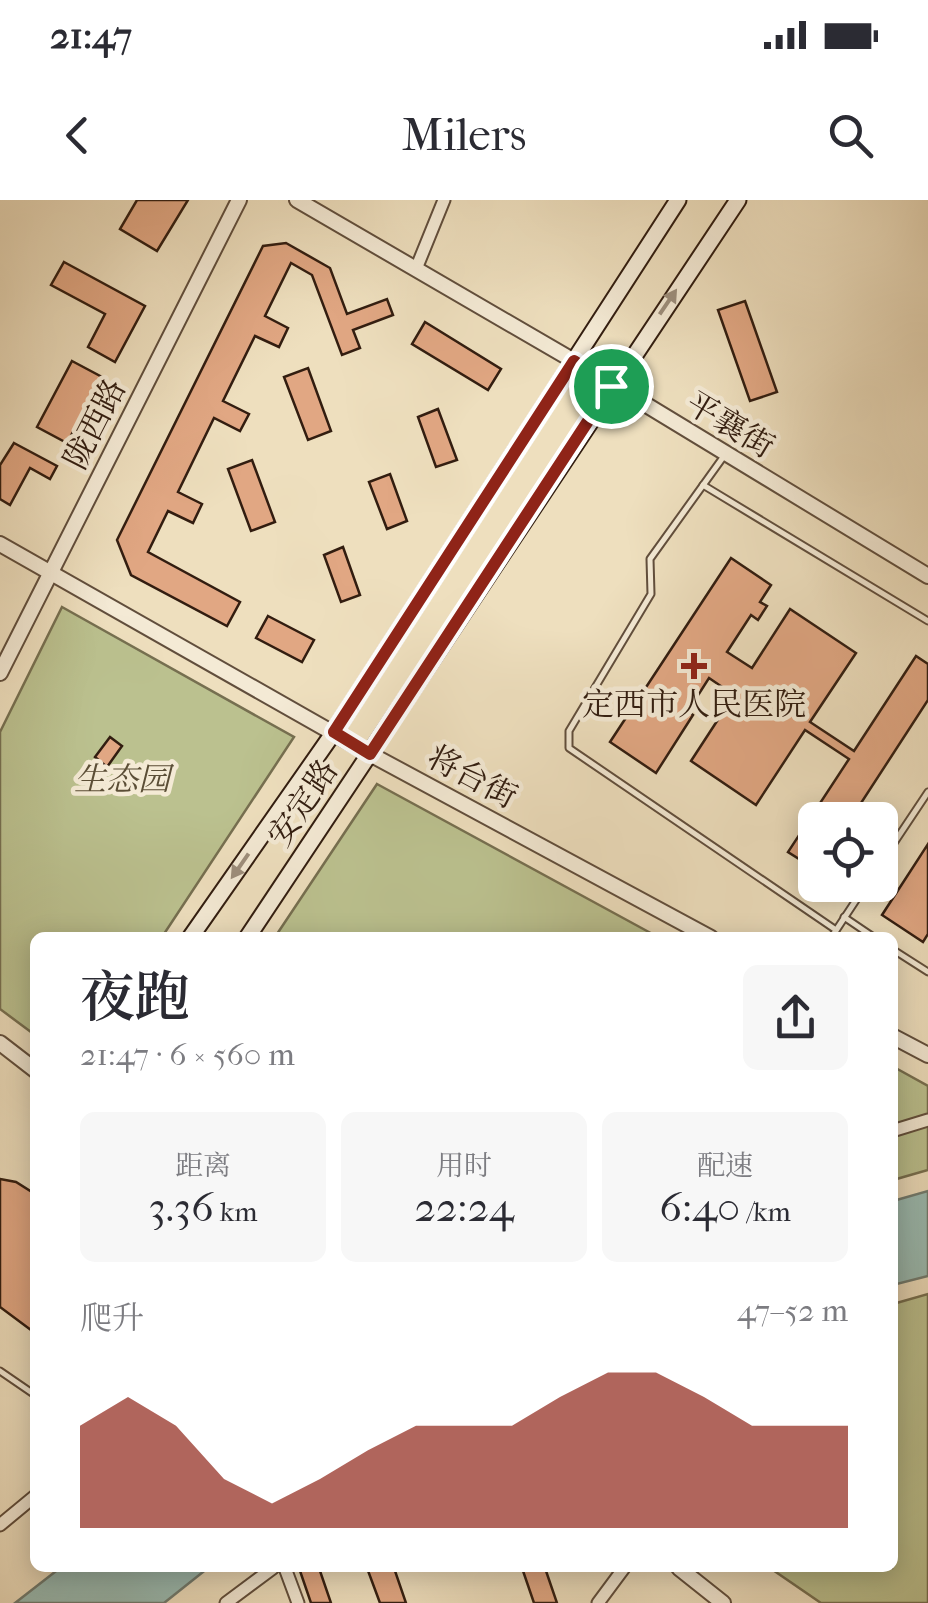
<!DOCTYPE html>
<html lang="zh">
<meta charset="utf-8">
<style>
body{margin:0;font-family:"IM FELL French Canon","Noto Serif SC",serif;background:#f7f7f7;color:#2b2b33;height:100vh;display:flex;flex-direction:column;font-size:38px;white-space:nowrap}
*{box-sizing:border-box;margin:0}
p{font-size:32px;color:#7c7c81}
.icon{flex:none;width:55px;height:55px;fill:none;stroke:currentColor;stroke-width:2;stroke-linecap:round;stroke-linejoin:round}
.map{position:relative;flex:1;overflow:hidden}
.details{position:absolute;left:30px;top:732px;width:868px;height:640px;display:flex;flex-direction:column;background:#fff;border-radius:15px;box-shadow:0 5px 25px #0003}
.details>*{flex:none}
.buttons{position:absolute;left:798px;top:602px;display:grid;gap:20px}
.buttons a{display:grid;place-items:center;width:100px;height:100px;border-radius:15px;background:#fff;box-shadow:0 5px 25px #0003;font-size:50px}
.pin{position:absolute;display:grid;place-items:center;width:85px;height:85px;color:#fff;margin:-42px;border:5px solid #fff;border-radius:50%;box-shadow:0 2px 10px #0007}
.round{display:grid;place-items:center;flex:none;width:105px;height:105px;border-radius:15px;background:#f7f7f7}
.summary{display:flex;align-items:center;justify-content:space-between;height:170px;padding:0 50px}
h1{font-size:55px;font-weight:600;line-height:75px}
.metrics{display:grid;grid-template-columns:repeat(3,1fr);gap:15px;height:170px;padding:10px 50px}
.metrics div{display:grid;align-content:center;border-radius:15px;background:#f7f7f7;text-align:center}
.metrics b{font-size:42px;font-weight:600}
.metrics small{font-size:28px;font-weight:400}
.metrics p{font-size:28px}
.chart{height:280px;padding:20px 50px}
.chart p{display:flex;justify-content:space-between}
.chart svg{width:100%;height:180px;margin-top:10px;fill:#8f2418;opacity:.7}
.status{display:flex;justify-content:space-between;align-items:center;height:70px;padding:0 50px;background:#fff;direction:ltr}
.status svg{height:28px;fill:currentColor}
header{display:flex;justify-content:space-between;align-items:center;height:130px;padding:0 50px;background:#fff;font-size:45px;font-weight:600}
.map>svg:first-child{display:block}
.green{fill:#bbc18f;stroke:#766f50;stroke-width:2.5}
.water{fill:#99bcb4;stroke:#707c72;stroke-width:2.5}
.building{fill:#e1a783;stroke:#321d10;stroke-width:2.5}
.lines{fill:none;stroke-linecap:round;stroke-linejoin:round}
.service-casing{stroke:#614e3c;stroke-width:9}
.minor-casing{stroke:#614e3c;stroke-width:15}
.tertiary-casing{stroke:#614e3c;stroke-width:18}
.secondary-casing{stroke:#321d10;stroke-width:19}
.service{stroke:#f4ead5;stroke-width:5}
.minor{stroke:#f4ead5;stroke-width:11}
.tertiary{stroke:#f4ead5;stroke-width:14}
.secondary{stroke:#f4ead5;stroke-width:15}
.oneway{fill:#9d8e7c}
.route-casing{stroke:#fff;stroke-width:20}
.route{stroke:#8f2418;stroke-width:12}
.poi-dot{fill:#8f2418;stroke:#f4ead5;stroke-width:4}
.labels{text-anchor:middle;dominant-baseline:central;stroke-width:9;stroke-linejoin:round;paint-order:stroke}
.street-label{font-size:32px;fill:#321d10;stroke:#f4ead5}
.poi-label{font-size:32px;fill:#321d10;stroke:#f4ead5}
.park-label{font-size:32px;font-style:italic;fill:#5b4e36;stroke:#f4ead5}
</style>
<div class="status"><b>21:47</b><svg viewBox="0 0 49 12"><path d="M0 12V9h3v3zM5 12V6h3v6zM10 12V3h3v9zM15 12V0h3v12zM26 1h20v11H26zM47 4h2v5h-2z"/></svg></div>
<header><svg class="icon" aria-label="back" viewBox="0 0 24 24"><path d="M15 5l-7 7 7 7"/></svg>Milers<svg class="icon" aria-label="search" viewBox="0 0 24 24"><circle cx="10" cy="10" r="6"/><path d="M15 15l6 6"/></svg></header>
<div class="map">
<svg width="928" height="1403" viewBox="0 0 928 1403">
<rect width="100%" height="100%" fill="#eedfbe"/>
<filter id="stains"><feTurbulence type="fractalNoise" baseFrequency=".002" numOctaves="4"/><feColorMatrix values="0 0 0 0 .2 0 0 0 0 .09 0 0 0 0 .02 0 0 0 .5 -.17"/></filter>
<radialGradient id="worn" r=".72"><stop offset=".6" stop-color="#630" stop-opacity="0"/><stop offset="1" stop-color="#630" stop-opacity=".3"/></radialGradient>
<g class="green">
<polygon points="62,407 294,537 162,737 35,738 35,835 0,809 0,532"/>
<polygon points="377,584 658,737 275,737"/>
<polygon points="892,866 928,886 928,970 893,980"/>
<polygon points="928,1094 928,1403 821,1403 770,1368 892,1368 893,1104"/>
</g>
<g class="water">
<polygon points="928,991 928,1076 893,1085 893,1001"/>
<polygon points="60,1368 208,1368 164,1403 15,1403"/>
</g>
<g class="building">
<polygon points="137,0 188,0 157,51 120,29"/>
<polygon points="286,43 330,68 347,114 387,99 393,115 353,130 360,148 342,155 312,75 291,63 265,116 288,128 279,147 255,136 223,201 249,214 240,231 214,218 178,292 202,304 193,323 168,311 148,352 240,402 227,426 131,375 117,340 263,46"/>
<polygon points="64,62 145,106 115,162 88,147 105,114 51,85"/>
<polygon points="745,101 777,192 750,201 718,110"/>
<polygon points="425,122 501,169 488,190 412,144"/>
<polygon points="72,161 102,177 67,243 37,227"/>
<polygon points="308,168 331,231 308,240 284,177"/>
<polygon points="438,209 457,260 436,267 418,217"/>
<polygon points="14,243 57,266 50,279 30,268 10,305 0,299 0,265"/>
<polygon points="252,260 275,322 251,331 228,269"/>
<polygon points="390,274 407,321 387,329 369,282"/>
<polygon points="343,347 360,395 341,402 324,355"/>
<polygon points="731,358 771,385 760,402 767,406 758,420 751,415 727,452 752,468 790,409 856,453 810,522 854,551 916,456 928,464 928,500 850,620 815,620 815,669 788,652 849,559 805,530 756,605 691,561 734,495 709,478 688,511 693,515 656,573 610,542"/>
<polygon points="268,416 314,440 302,462 256,438"/>
<polygon points="110,537 122,546 107,567 95,557"/>
<polygon points="928,644 928,734 923,742 882,715"/>
<polygon points="0,979 16,982 35,994 35,1133 0,1107"/>
<polygon points="299,1368 319,1368 331,1403 311,1403"/>
<polygon points="367,1368 394,1368 406,1403 380,1403"/>
<polygon points="522,1368 545,1368 557,1403 534,1403"/>
</g>
<g class="lines">
<g class="service-casing">
<g id="service">
<polyline points="724,256 650,359 651,394 569,531 569,548 836,730"/>
<polyline points="703,285 928,421"/>
<polyline points="880,664 928,592"/>
<polyline points="844,717 875,738"/>
<polyline points="831,738 866,685"/>
<polyline points="892,749 928,772"/>
<polyline points="0,1171 35,1195"/>
</g>
</g>
<g class="minor-casing">
<g id="minor">
<polyline points="416,69 444,0"/>
<polyline points="892,931 928,920"/>
<polyline points="0,1325 35,1296"/>
<polyline points="285,1368 298,1403"/>
<polyline points="226,1403 273,1368"/>
<polyline points="598,1403 624,1368"/>
</g>
</g>
<g class="tertiary-casing">
<g id="tertiary">
<polyline points="297,0 574,161 928,376"/>
<polyline points="0,344 370,554 711,738"/>
<polyline points="0,473 239,0"/>
<polyline points="892,836 928,855"/>
<polyline points="0,843 35,870"/>
<polyline points="679,1368 723,1403"/>
</g>
</g>
<g class="secondary-casing">
<g id="secondary">
<polyline points="190,738 334,532 678,0"/>
<polyline points="247,738 738,0"/>
</g>
</g>
<use href="#service" class="service"/>
<use href="#minor" class="minor"/>
<use href="#tertiary" class="tertiary"/>
<use href="#secondary" class="secondary"/>
</g>
<defs><path id="oneway-solid" d="M-6-.8H1V-3.2L6.5 0L1 3.2V.8H-6Z" transform="scale(2.5)"/></defs>
<g class="oneway">
<use href="#oneway-solid" transform="translate(668 102) rotate(-56)"/>
<use href="#oneway-solid" transform="translate(240 666) rotate(125)"/>
</g>
<g class="lines">
<g class="route-casing">
<polygon id="route" points="574,161 611,186 370,554 334,532"/>
</g>
<use href="#route" class="route"/>
</g>
<path class="poi-dot" d="M689 451h10v10h10v10h-10v10h-10v-10h-10v-10h10z"/>
<g class="labels">
<g class="street-label">
<text transform="translate(95 224) rotate(-63)">陇西路</text>
<text transform="translate(730 225) rotate(31)">平襄街</text>
<text transform="translate(472 577) rotate(28)">将台街</text>
<text transform="translate(303 603) rotate(-56)">安定路</text>
</g>
<g class="poi-label">
<text x="694" y="504">定西市人民医院</text>
</g>
<g class="park-label">
<text x="122" y="579">生态园</text>
</g>
</g>
<rect width="100%" height="100%" filter="url(#stains)"/>
<rect width="100%" height="100%" fill="url(#worn)"/>
</svg>
<div class="buttons">
<a><svg class="icon" aria-label="locate" viewBox="0 0 24 24"><circle cx="12" cy="12" r="6"/><path d="M12 2v4M12 18v4M2 12h4M18 12h4"/></svg></a>
</div>
<div class="pin" style="left:611px;top:186px;background:#1e9e55"><svg class="icon" aria-label="arrive" viewBox="0 0 24 24"><path d="M6 21V4h12l-3 4 3 4H6"/></svg></div>
<section class="details">
<div class="summary"><div><h1>夜跑</h1><p>21:47 · 6 × 560 m</p></div><a class="round"><svg class="icon" aria-label="share" viewBox="0 0 24 24"><path d="M12 15V3M7 8l5-5 5 5M5 13v7h14v-7"/></svg></a></div>
<div class="metrics">
<div><p>距离</p><b>3.36<small> km</small></b></div>
<div><p>用时</p><b>22:24</b></div>
<div><p>配速</p><b>6:40<small> /km</small></b></div>
</div>
<div class="chart"><p><span>爬升</span>47–52 m</p>
<svg viewBox="0 0 160 44" preserveAspectRatio="none"><path d="M0 44V19L10 12L20 19L30 32L40 38L50 32L60 25L70 19L80 19L90 19L100 12L110 6L120 6L130 12L140 19L150 19L160 19V44z"/></svg>
</div>
</section>
</div>
